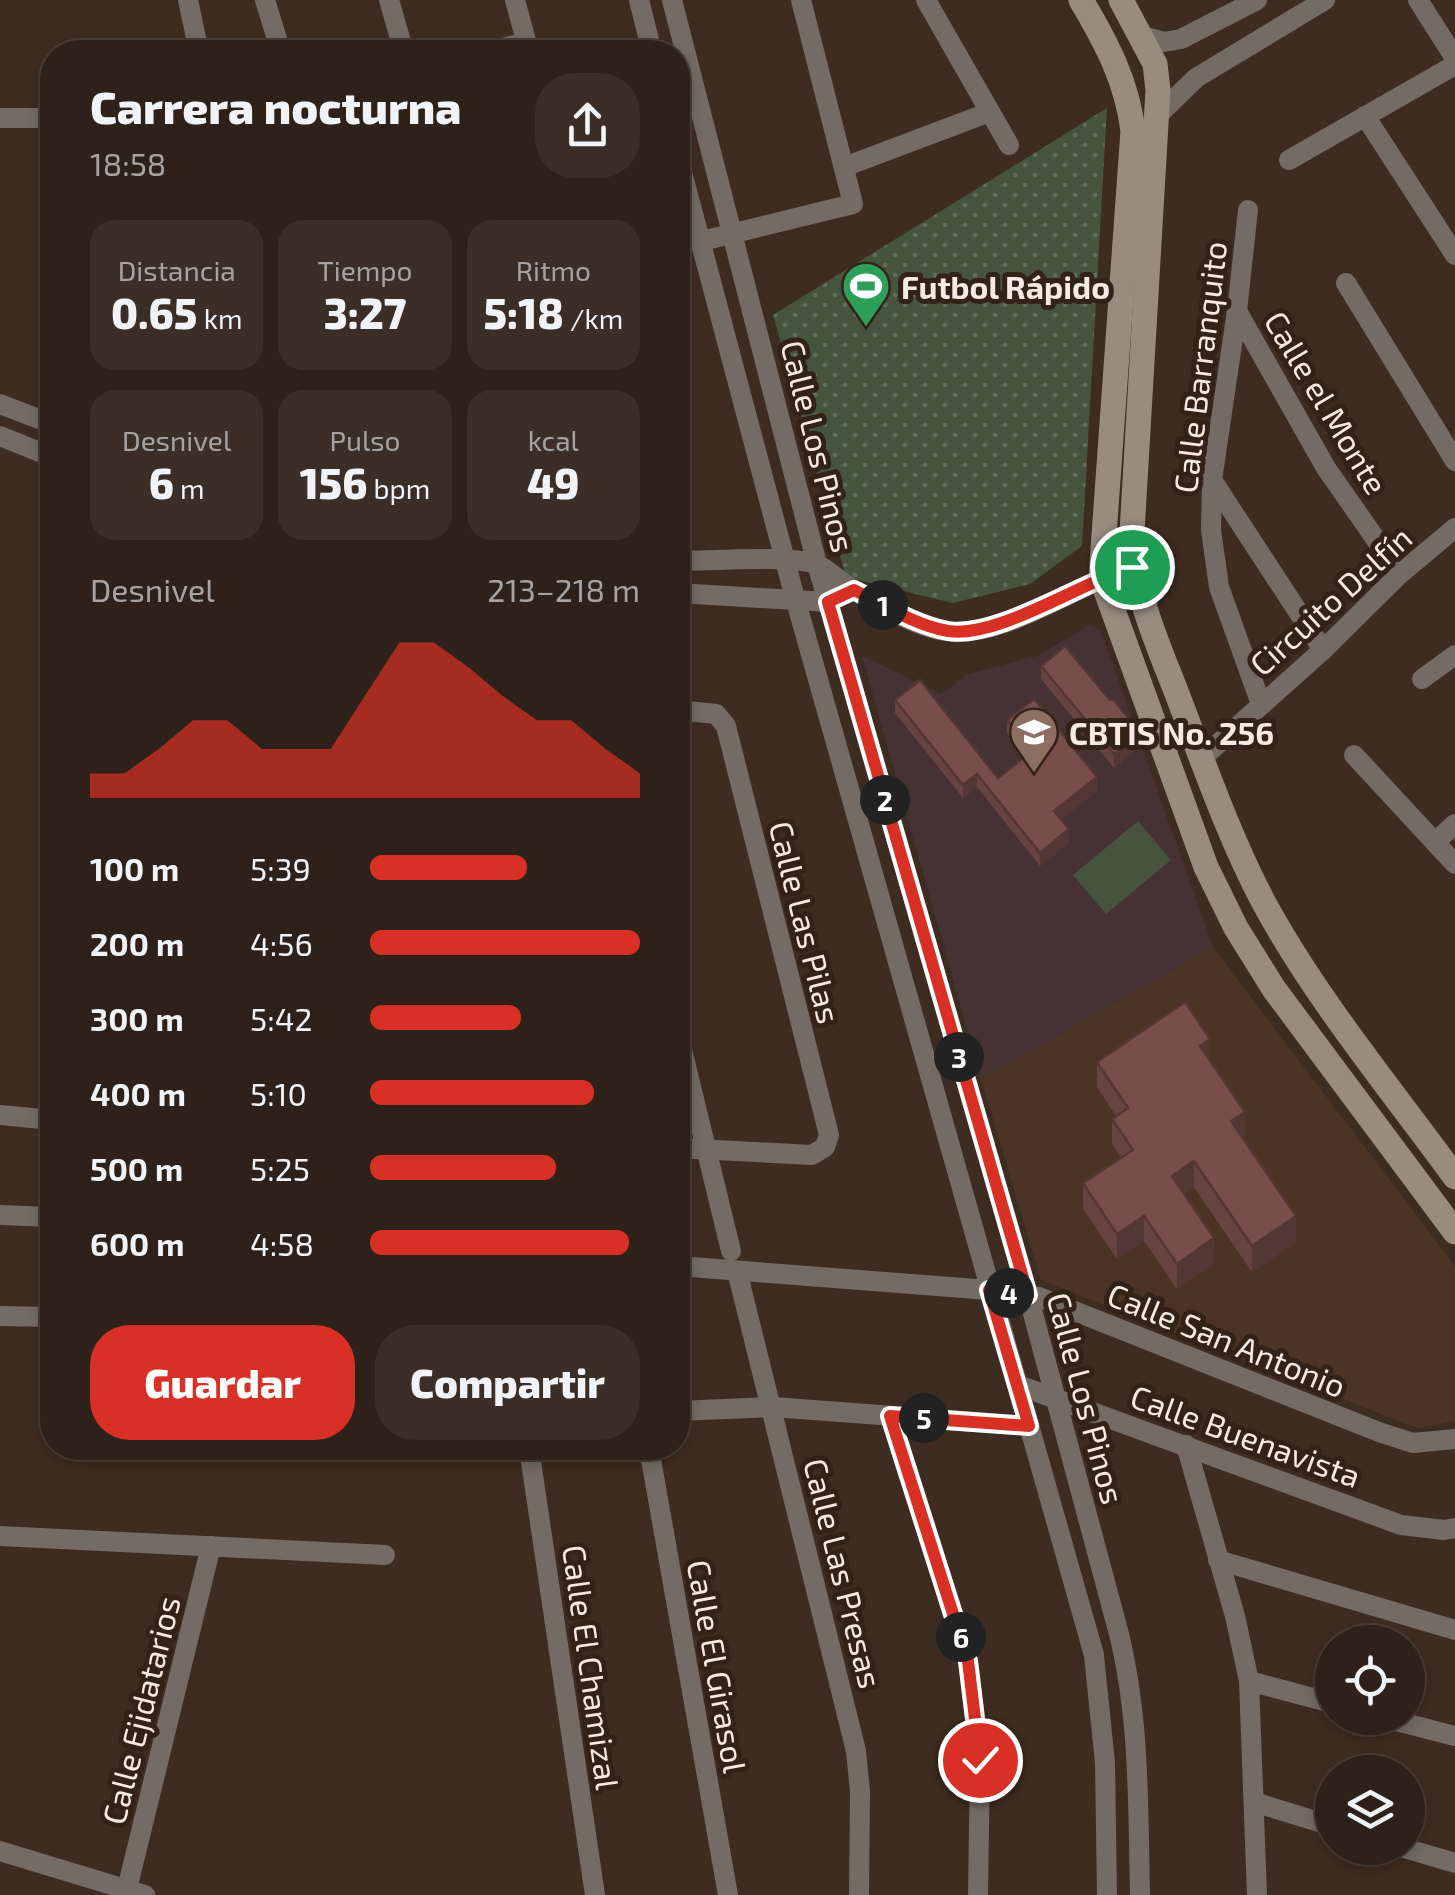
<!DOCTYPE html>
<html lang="es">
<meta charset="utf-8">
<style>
body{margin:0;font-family:"Exo 2",sans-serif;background:#3a2e26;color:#f1f3f6;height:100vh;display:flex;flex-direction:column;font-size:38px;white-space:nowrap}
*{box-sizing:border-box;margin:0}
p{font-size:32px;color:#a7a3a2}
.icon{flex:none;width:55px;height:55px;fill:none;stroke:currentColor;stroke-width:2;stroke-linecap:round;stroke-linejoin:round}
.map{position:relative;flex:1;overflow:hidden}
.details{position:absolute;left:40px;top:40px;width:650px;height:1420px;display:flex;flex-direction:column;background:#2e2119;border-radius:40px;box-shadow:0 5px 15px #0003,0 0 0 2px #493e38}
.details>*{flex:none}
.fabs{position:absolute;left:1315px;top:1625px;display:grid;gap:20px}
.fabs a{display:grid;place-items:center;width:110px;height:110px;border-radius:50%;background:#2e2119;box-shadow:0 5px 15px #0003,0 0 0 2px #493e38;font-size:50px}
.pin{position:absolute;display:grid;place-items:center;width:85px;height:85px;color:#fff;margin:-42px;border:5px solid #fff;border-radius:50%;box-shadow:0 2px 10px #0007}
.km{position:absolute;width:50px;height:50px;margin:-25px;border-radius:50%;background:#222;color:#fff;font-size:28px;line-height:50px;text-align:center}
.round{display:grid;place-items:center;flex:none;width:105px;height:105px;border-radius:40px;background:#3a2e26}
.head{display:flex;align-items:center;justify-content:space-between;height:170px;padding:0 50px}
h1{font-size:45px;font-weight:800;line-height:75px}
.figures{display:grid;grid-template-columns:repeat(3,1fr);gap:15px;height:170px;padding:10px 50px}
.figures div{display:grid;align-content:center;border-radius:25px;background:#3a2e26;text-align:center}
.figures b{font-size:42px;font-weight:800}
.figures small{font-size:28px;font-weight:400}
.figures p{font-size:28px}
.chart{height:280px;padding:20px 50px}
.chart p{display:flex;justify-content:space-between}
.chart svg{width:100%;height:180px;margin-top:10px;fill:#d93025;opacity:.7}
.primary-button{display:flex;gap:20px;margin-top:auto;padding:20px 50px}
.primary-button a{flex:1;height:115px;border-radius:40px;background:#d93025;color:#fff;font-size:40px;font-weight:800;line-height:115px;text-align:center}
.primary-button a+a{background:#3a2e26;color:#f1f3f6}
ul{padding:0 50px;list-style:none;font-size:32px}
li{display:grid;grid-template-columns:160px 120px 1fr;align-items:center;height:75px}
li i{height:25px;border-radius:12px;background:#d93025}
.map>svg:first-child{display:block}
.built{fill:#4b3425}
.education{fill:#463232}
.grass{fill:#45533f}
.park{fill:url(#park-dots)}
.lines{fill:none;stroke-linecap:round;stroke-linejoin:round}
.street{stroke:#736b64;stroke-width:20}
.secondary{stroke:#988c81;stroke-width:25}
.wall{fill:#674341}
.shaded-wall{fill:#543735}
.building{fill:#784e4c;stroke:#543735;stroke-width:2.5}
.route-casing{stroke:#fff;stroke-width:20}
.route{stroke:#d93025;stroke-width:12}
.labels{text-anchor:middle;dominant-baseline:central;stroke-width:10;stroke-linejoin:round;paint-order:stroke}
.poi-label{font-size:32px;font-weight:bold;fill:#f6ebe4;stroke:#332218;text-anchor:start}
.street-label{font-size:32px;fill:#f6ebe4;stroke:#332218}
</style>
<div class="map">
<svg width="1455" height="1895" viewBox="0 0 1455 1895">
<defs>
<pattern id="park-dots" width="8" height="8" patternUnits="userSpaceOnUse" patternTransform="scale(2.5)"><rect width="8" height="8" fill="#45533f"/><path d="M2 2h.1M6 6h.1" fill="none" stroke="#606c5b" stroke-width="1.8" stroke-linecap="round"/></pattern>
</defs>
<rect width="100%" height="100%" fill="#3d2c21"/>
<polygon class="built" points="1213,947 1455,1266 1455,1421 1419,1429 1041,1280 981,1079"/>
<polygon class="education" points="1090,625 1101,631 1213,947 981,1079 862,656 941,694 968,674 1037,656"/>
<polygon class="grass" points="1138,821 1171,860 1106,914 1073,875"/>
<polygon class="park" points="1107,108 1082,546 1030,584 953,603 846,577 773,315"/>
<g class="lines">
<g class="street">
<polyline points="188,0 199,52"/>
<polyline points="265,0 281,52"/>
<polyline points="389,0 404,52"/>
<polyline points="515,0 529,52"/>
<polyline points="639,0 652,52"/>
<path d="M672 0 817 564 1028 1295 1119 1634C1140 1720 1138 1807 1140 1895"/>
<polyline points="926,0 1009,145"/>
<polyline points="1418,0 1455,58"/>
<polyline points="1142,36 1164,42 1181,39 1257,0"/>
<polyline points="488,52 526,42"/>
<polyline points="1158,115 1196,78 1325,0"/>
<polyline points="1365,116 1455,255"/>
<polyline points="0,118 52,118"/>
<polyline points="678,157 795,598 1094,1655 1105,1763 1107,1895"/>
<polyline points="1289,160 1455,65"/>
<polyline points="844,167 990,112"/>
<polyline points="1248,210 1237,311 1212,480 1211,530 1219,587 1261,704"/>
<polyline points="698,242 853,204 801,0"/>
<polyline points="1346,283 1455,461"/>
<polyline points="1237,311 1326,468 1400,574"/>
<polyline points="0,404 52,424"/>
<polyline points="0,436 52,457"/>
<polyline points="1212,480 1323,650"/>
<path d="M678 561C711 561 787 555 816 564 829 569 841 583 854 590 880 606 921 630 953 632 1011 634 1077 584 1133 567"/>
<polyline points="678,593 828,602 838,597"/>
<polyline points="1422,679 1455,655"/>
<polyline points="678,710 716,714 726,726 829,1135 825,1147 812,1155 678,1148"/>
<polyline points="1354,755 1455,864"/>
<polyline points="1201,759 1323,650 1400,574 1455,528"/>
<polyline points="1435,842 1455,824"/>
<polyline points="678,1033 731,1251"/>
<polyline points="0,1115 52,1120"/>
<polyline points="0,1215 52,1217"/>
<polyline points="678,1266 989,1290 1039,1297 1379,1432 1413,1443 1455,1439"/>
<polyline points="737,1271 856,1751 860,1791 859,1895"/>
<polyline points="0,1316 52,1317"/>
<polyline points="1018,1385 1401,1525 1444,1530 1455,1528"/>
<polyline points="678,1411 773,1407 1029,1426"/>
<polyline points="890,1416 968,1661 980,1760 978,1895"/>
<polyline points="1186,1445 1235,1616 1249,1681 1257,1895"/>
<polyline points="529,1448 595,1895"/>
<polyline points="649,1448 728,1895"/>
<polyline points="0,1536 385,1555"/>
<polyline points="1218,1560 1455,1630"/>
<polyline points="1249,1681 1332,1703"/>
<polyline points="1385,1718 1455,1736"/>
<polyline points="1254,1802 1332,1826"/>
<polyline points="1404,1848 1455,1863"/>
<polyline points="0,1851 145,1895"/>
<polyline points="127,1889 211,1546"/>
</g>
<g class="secondary">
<path d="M1081 0C1106 42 1127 81 1133 131L1101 577 1206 867 1236 928 1274 989 1455 1232"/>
<path d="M1121 0 1155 64 1158 90 1132 532C1133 592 1158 644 1179 699 1205 767 1230 839 1264 903 1317 1000 1390 1088 1455 1177"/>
</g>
</g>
<g class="wall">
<polygon points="1041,666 1140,746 1114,768 1041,679"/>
<polygon points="895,700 998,778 1025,756 1007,733 1007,720 1097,791 1061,819 1069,843 1040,866 977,787 963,798 895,713"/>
<polygon points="1210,1061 1245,1138 1243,1139 1296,1242 1252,1272 1194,1187 1184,1194 1214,1264 1177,1289 1144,1241 1117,1259 1083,1209 1083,1183 1121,1158 1112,1144 1112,1119 1116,1116 1097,1087 1097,1062"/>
</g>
<g class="shaded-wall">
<polygon points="1140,733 1140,746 1114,768 1114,754"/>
<polygon points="977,774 977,787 963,798 963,785"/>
<polygon points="1097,777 1097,791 1054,825 1054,811"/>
<polygon points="1069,829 1069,843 1040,866 1040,853"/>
<polygon points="1210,1039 1210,1065 1200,1046"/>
<polygon points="1245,1112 1245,1138 1231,1147 1231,1121"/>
<polygon points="1194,1161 1194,1187 1172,1202 1172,1176"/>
<polygon points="1144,1216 1144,1241 1117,1259 1117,1234"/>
<polygon points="1296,1216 1296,1242 1252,1272 1252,1246"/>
<polygon points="1214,1238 1214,1264 1177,1289 1177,1264"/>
</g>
<g class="building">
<polygon points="1065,646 1110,700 1113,699 1140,733 1114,754 1041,666"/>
<polygon points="920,680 998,778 1032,751 1007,720 1034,699 1097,777 1054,811 1069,829 1040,853 977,774 963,785 895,700"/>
<polygon points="1185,1002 1210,1039 1200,1046 1245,1112 1231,1121 1296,1216 1252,1246 1194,1161 1172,1176 1214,1238 1177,1264 1144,1216 1117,1234 1083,1183 1133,1150 1112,1119 1128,1108 1097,1062"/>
</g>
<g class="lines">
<g class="route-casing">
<path id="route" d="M980 1760 968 1661 890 1416 1029 1426 989 1290 1028 1295 828 602 854 590C884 605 915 625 948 631 997 639 1082 582 1132 567"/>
</g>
<use href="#route" class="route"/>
</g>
<defs>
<g id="stadium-pin" transform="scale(2.5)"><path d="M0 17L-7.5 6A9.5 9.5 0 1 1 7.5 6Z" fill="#2e9e5b" stroke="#332218"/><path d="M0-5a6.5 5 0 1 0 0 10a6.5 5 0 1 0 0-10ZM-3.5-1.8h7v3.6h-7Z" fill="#fff"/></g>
<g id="university-pin" transform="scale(2.5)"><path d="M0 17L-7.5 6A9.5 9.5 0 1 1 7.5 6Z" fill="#8d6e63" stroke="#332218"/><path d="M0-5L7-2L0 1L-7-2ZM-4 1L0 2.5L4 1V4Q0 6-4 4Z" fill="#fff"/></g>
</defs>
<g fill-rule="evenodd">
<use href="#stadium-pin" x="866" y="286"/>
<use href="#university-pin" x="1034" y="732"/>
</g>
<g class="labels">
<g class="poi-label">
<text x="901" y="286">Futbol Rápido</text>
<text x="1069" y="732">CBTIS No. 256</text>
</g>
<g class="street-label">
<text transform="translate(1199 367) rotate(-83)">Calle Barranquito</text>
<text transform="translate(1327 402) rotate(59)">Calle el Monte</text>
<text transform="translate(819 446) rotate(76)">Calle Los Pinos</text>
<text transform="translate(1330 600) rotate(-42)">Circuito Delfín</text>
<text transform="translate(806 922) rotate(76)">Calle Las Pilas</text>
<text transform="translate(1227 1339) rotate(22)">Calle San Antonio</text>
<text transform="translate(1087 1398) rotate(75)">Calle Los Pinos</text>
<text transform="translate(1246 1435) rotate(20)">Calle Buenavista</text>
<text transform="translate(844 1573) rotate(76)">Calle Las Presas</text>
<text transform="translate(718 1666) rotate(80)">Calle El Girasol</text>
<text transform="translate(592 1667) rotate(82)">Calle El Chamizal</text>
<text transform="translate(140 1710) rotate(-76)">Calle Ejidatarios</text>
</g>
</g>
</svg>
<div class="fabs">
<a><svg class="icon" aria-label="locate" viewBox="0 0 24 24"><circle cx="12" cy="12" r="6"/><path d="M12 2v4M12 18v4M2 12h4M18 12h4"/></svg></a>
<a><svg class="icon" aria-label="layers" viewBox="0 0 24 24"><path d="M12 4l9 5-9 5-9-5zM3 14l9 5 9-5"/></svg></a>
</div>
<div class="pin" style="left:1132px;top:567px;background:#1e9e55"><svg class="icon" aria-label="arrive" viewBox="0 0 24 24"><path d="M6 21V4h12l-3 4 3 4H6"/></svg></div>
<div class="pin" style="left:980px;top:1760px;background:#d93025"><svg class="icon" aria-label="check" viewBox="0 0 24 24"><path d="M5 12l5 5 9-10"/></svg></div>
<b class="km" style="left:883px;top:605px">1</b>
<b class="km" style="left:885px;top:800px">2</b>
<b class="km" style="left:959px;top:1057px">3</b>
<b class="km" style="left:1009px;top:1293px">4</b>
<b class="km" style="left:924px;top:1418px">5</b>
<b class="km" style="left:961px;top:1637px">6</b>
<section class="details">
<div class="head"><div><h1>Carrera nocturna</h1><p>18:58</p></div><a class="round"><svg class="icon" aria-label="share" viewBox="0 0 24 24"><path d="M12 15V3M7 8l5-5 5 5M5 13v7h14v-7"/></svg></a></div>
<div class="figures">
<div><p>Distancia</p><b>0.65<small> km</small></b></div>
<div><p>Tiempo</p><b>3:27</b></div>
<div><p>Ritmo</p><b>5:18<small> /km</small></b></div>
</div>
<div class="figures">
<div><p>Desnivel</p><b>6<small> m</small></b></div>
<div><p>Pulso</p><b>156<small> bpm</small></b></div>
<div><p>kcal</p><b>49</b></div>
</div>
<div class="chart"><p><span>Desnivel</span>213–218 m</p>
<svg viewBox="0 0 160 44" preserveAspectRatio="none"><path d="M0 44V38L10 38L20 32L30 25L40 25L50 32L60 32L70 32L80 19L90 6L100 6L110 12L120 19L130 25L140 25L150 32L160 38V44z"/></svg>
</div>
<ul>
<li><b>100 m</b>5:39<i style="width:58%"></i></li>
<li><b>200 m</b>4:56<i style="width:100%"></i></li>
<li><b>300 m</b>5:42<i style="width:56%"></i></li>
<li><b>400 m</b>5:10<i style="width:83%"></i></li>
<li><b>500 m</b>5:25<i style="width:69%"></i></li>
<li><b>600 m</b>4:58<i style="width:96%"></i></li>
</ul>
<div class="primary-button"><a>Guardar</a><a>Compartir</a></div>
</section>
</div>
